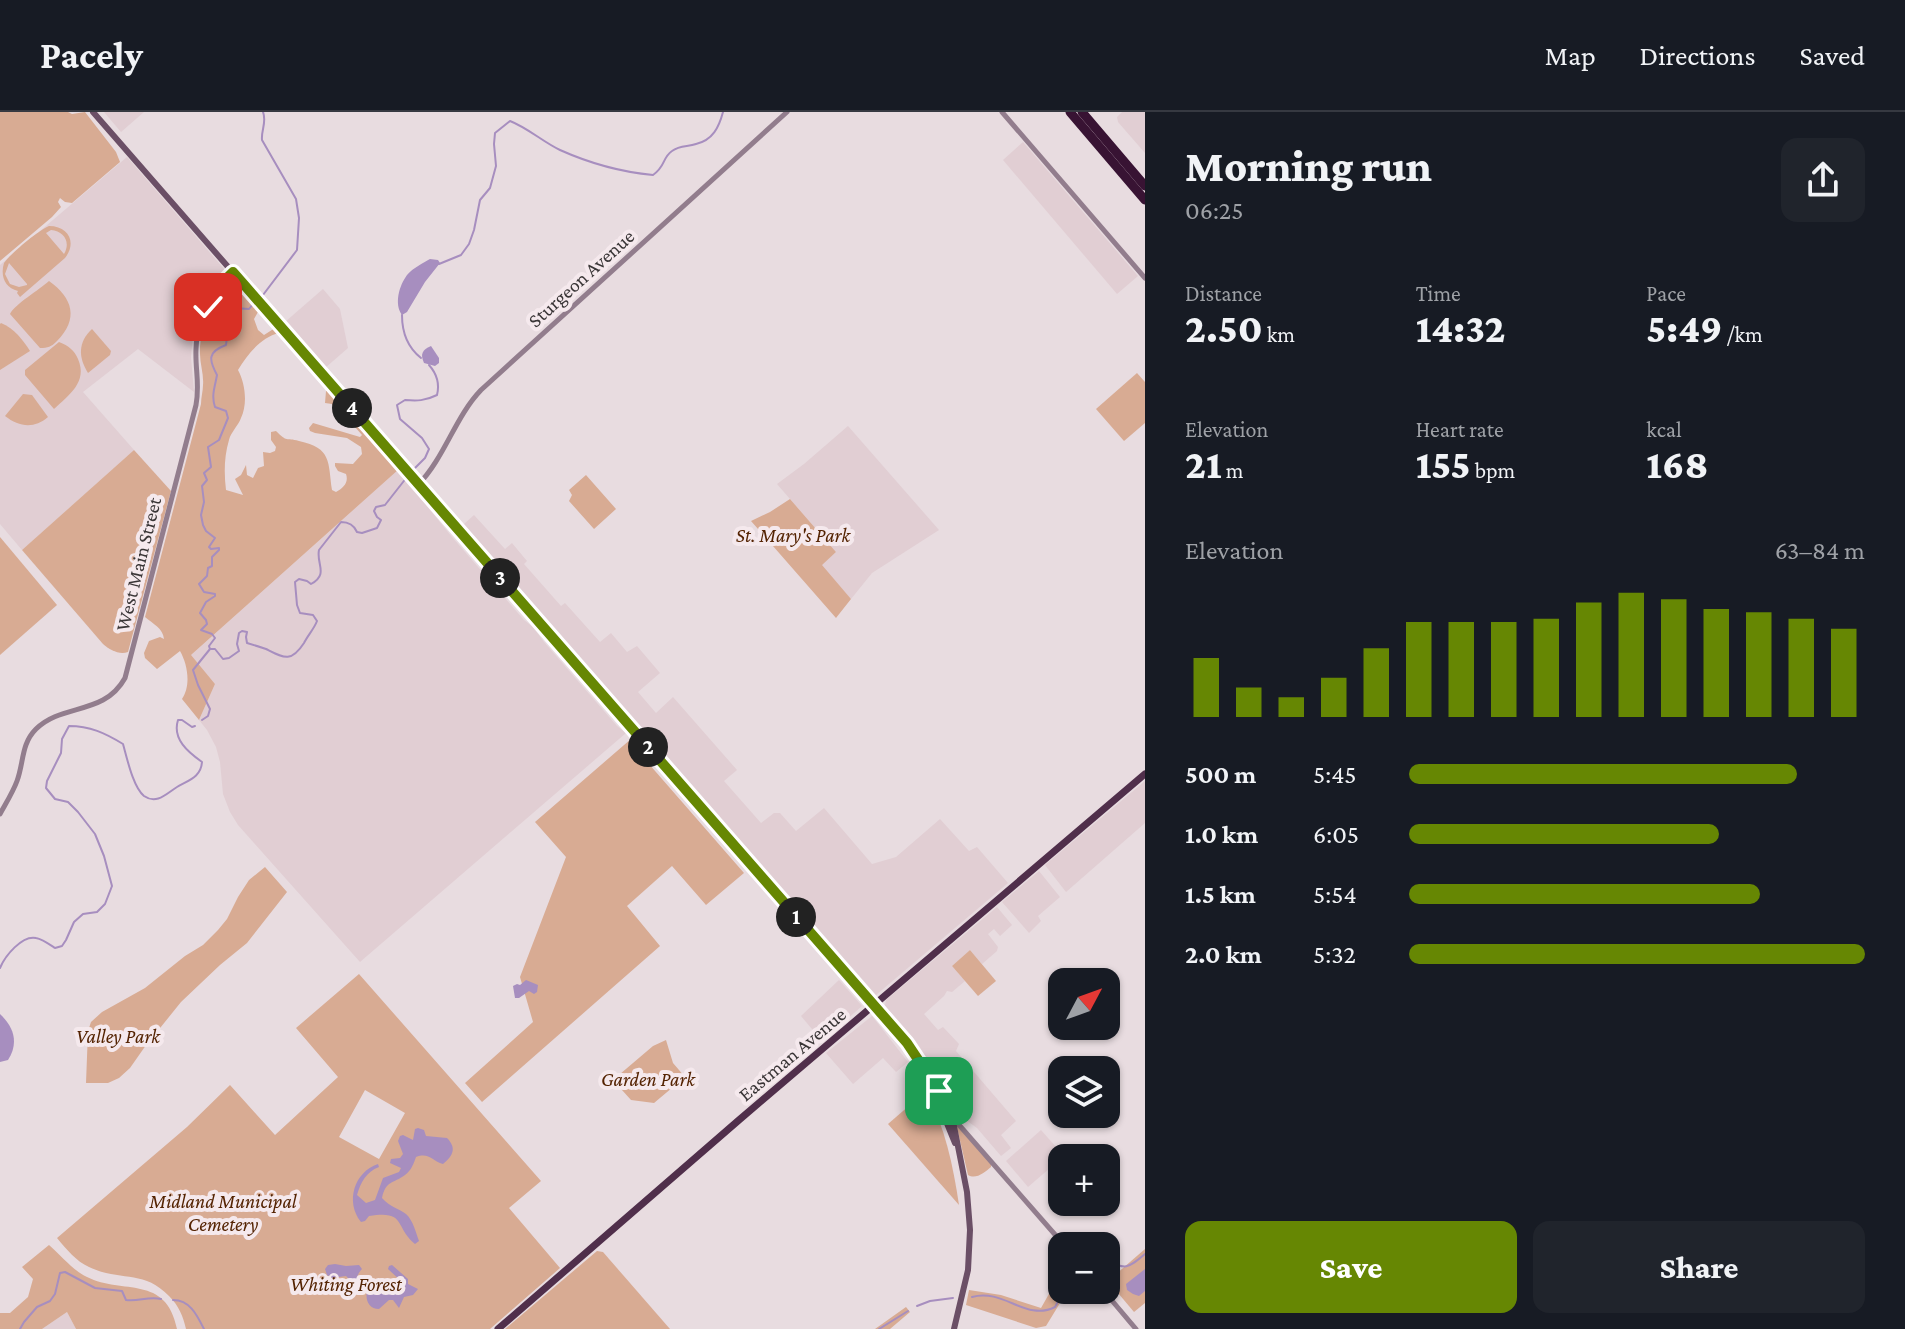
<!DOCTYPE html>
<meta charset="utf-8">
<style>
body{margin:0;font-family:"Crimson Pro",serif;background:#20242c;color:#f1f3f6;height:100vh;display:flex;flex-direction:column;font-size:30px;white-space:nowrap}
*{box-sizing:border-box;margin:0}
p{font-size:26px;color:#9ea1a6}
.icon{flex:none;width:44px;height:44px;fill:none;stroke:currentColor;stroke-width:2;stroke-linecap:round;stroke-linejoin:round}
.map{position:relative;flex:1;overflow:hidden}
.drawer{display:flex;flex-direction:column;background:#171b24;width:760px}
.drawer>*{flex:none}
.needle{width:52px;rotate:49deg}
.controls{position:absolute;left:1048px;top:856px;display:grid;gap:16px}
.controls a{display:grid;place-items:center;width:72px;height:72px;border-radius:16px;background:#171b24;box-shadow:0 2px 6px #0004;font-size:40px}
.pin{position:absolute;display:grid;place-items:center;width:68px;height:68px;color:#fff;margin:-34px;border-radius:16px;box-shadow:0 4px 12px #0006}
.km{position:absolute;width:40px;height:40px;margin:-20px;border-radius:50%;background:#222;color:#fff;font-size:22px;line-height:40px;text-align:center}
.round{display:grid;place-items:center;flex:none;width:84px;height:84px;border-radius:16px;background:#20242c}
.summary{display:flex;align-items:center;justify-content:space-between;height:136px;padding:0 40px}
h1{font-size:44px;font-weight:800;line-height:60px}
.metrics{display:grid;grid-template-columns:repeat(3,1fr);gap:12px;height:136px;padding:8px 40px}
.metrics div{display:grid;align-content:center}
.metrics b{font-size:40px;font-weight:800}
.metrics small{font-size:22px;font-weight:400}
.metrics p{font-size:22px}
.chart{height:224px;padding:16px 40px}
.chart p{display:flex;justify-content:space-between}
.chart svg{width:100%;height:144px;margin-top:8px;stroke:#668703;stroke-width:6}
.button{display:flex;gap:16px;margin-top:auto;padding:16px 40px}
.button a{flex:1;height:92px;border-radius:16px;background:#668703;color:#fff;font-size:32px;font-weight:800;line-height:92px;text-align:center}
.button a+a{background:#20242c;color:#f1f3f6}
ul{padding:0 40px;list-style:none;font-size:26px}
li{display:grid;grid-template-columns:128px 96px 1fr;align-items:center;height:60px}
li i{height:20px;border-radius:10px;background:#668703}
header{display:flex;align-items:center;gap:48px;box-sizing:border-box;height:112px;padding:0 40px;background:#171b24;border-bottom:2px solid #363941}
header strong{font-size:38px}
nav{display:flex;gap:44px;margin-inline-start:auto;font-size:28px}
main{display:flex;flex:1;min-height:0}
.map>svg:first-child{display:block}
.built{fill:#e1ced3}
.green{fill:#d8ab93;fill-rule:evenodd}
.water{fill:#a78ebf}
.lines{fill:none;stroke-linecap:round;stroke-linejoin:round}
.stream{stroke:#a78ebf;stroke-width:2}
.tertiary{stroke:#927d8d;stroke-width:5}
.secondary{stroke:#6b4f66;stroke-width:6}
.primary{stroke:#502f4b;stroke-width:7}
.motorway{stroke:#381333;stroke-width:9}
.route-casing{stroke:#fff;stroke-width:16}
.route{stroke:#668703;stroke-width:10}
.labels{text-anchor:middle;dominant-baseline:central;stroke-width:8;stroke-linejoin:round;paint-order:stroke}
.street-label{font-size:20px;fill:#393536;stroke:#f5e9ed}
.park-label{font-size:20px;font-style:italic;fill:#542302;stroke:#f5e9ed}
</style>
<header>
<strong>Pacely</strong>
<nav><a>Map</a><a>Directions</a><a>Saved</a></nav>
</header>
<main>
<div class="map">
<svg width="1145" height="1217" viewBox="0 0 1145 1217">
<rect width="100%" height="100%" fill="#e8dce0"/>
<g class="built">
<polygon points="104,0 144,0 121,20"/>
<polygon points="1122,0 1145,0 1145,41 1118,10 1117,5"/>
<polygon points="1023,30 1138,164 1117,182 1003,48"/>
<polygon points="127,45 225,158 211,177 193,222 191,245 194,280 138,237 83,280 134,338 22,438 0,412 0,153"/>
<polygon points="323,177 340,197 348,236 325,256 285,210"/>
<polygon points="848,314 939,418 872,461 851,487 821,453 836,440 777,372 804,352"/>
<polygon points="398,358 452,425 524,508 533,515 544,530 617,614 626,621 360,850 238,713 230,700 223,682 220,650 216,635 207,618 199,608 215,572 190,544"/>
<polygon points="474,403 505,437 512,431 527,449 524,452 561,494 565,491 600,530 611,521 627,540 637,534 660,561 638,580 656,601 673,585 737,658 724,669 761,711 774,701 780,701 796,719 824,696 872,752 896,745 940,707 969,739 977,735 1008,771 876,883 464,412"/>
<polygon points="1145,669 1145,711 1066,780 1045,753"/>
<polygon points="1039,759 1060,785 1038,804 1041,809 1029,821 1002,790"/>
<polygon points="997,795 1012,813 1000,824 994,817 988,822 998,835 997,839 982,852 970,838 952,854 965,869 952,880 947,879 944,884 924,902 938,918 943,915 959,932 956,939 1016,1009 1001,1023 1011,1036 1001,1044 977,1016 962,1005 915,929 885,894 886,888"/>
<polygon points="839,868 862,894 822,929 801,904"/>
<polygon points="872,904 908,950 896,960 883,946 853,972 826,941"/>
<polygon points="1041,1018 1064,1044 1028,1075 1006,1049"/>
<polygon points="67,1200 76,1217 42,1217"/>
</g>
<g class="green">
<polygon points="0,0 68,0 72,2 85,0 116,40 120,50 72,91 65,90 60,86 58,90 61,95 52,105 0,149"/>
<path d="M49 114C69 114 77 131 65 146L20 185 17 181 18 179C5 176 0 164 4 151 10 142 39 118 49 114ZM51 118C64 119 71 130 64 142L46 121ZM9 151 27 172V173L19 175 10 172 5 162Z"/>
<path d="M49 169C73 186 79 207 57 229 51 235 48 236 40 236L10 202C15 192 39 178 49 169Z"/>
<path d="M236 171 258 197V200L254 207 258 218 264 223 275 216 279 221C261 225 247 243 238 258 245 271 248 291 241 306 238 314 231 320 229 328 224 345 224 362 226 378L243 383 235 367 241 363 246 353 247 363 253 366 258 356 264 354 263 340 270 341 275 339 276 335 271 328V320L276 319C288 331 285 325 299 329 332 336 328 350 332 378L336 380C343 376 349 371 346 362L338 359 335 354V351L353 352 362 342 361 335 347 326 315 321 310 319 309 316 313 311 360 325 362 323 348 307 342 312 337 305 332 292 325 291 326 279H329L398 358 191 543 215 572 199 608 182 587C191 574 188 553 180 539L157 557 145 546 144 541 149 529 160 525 164 527C163 516 153 512 145 505L201 292C201 285 203 279 203 273 204 263 200 252 200 242 199 214 216 188 236 171Z"/>
<path d="M1 211C14 216 23 228 30 239L0 258V212Z"/>
<path d="M92 217 111 239 110 243 88 261C78 245 78 230 92 217Z"/>
<path d="M59 230C69 234 74 238 78 247 88 270 69 283 54 297L25 263V258Z"/>
<polygon points="1137,261 1145,270 1145,311 1124,329 1096,297"/>
<path d="M23 282 32 283 48 305C34 317 19 315 5 304Z"/>
<path d="M134 338 171 379 128 540C119 543 110 538 103 532L22 438Z"/>
<polygon points="586,363 616,397 594,417 569,389 572,383 569,378"/>
<polygon points="790,387 836,440 822,453 851,487 836,506 751,409 770,400"/>
<polygon points="0,425 57,493 0,543"/>
<polygon points="631,627 642,644 744,761 706,793 672,754 627,794 660,834 482,990 465,971 533,910 520,865 566,745 535,710"/>
<polygon points="265,755 287,780 247,831 220,853 181,890 144,936 130,956 119,966 108,971 86,971 88,919 91,910 102,900 145,876 185,844 203,833 218,818 227,807 238,785 249,768"/>
<polygon points="970,838 996,869 978,884 952,854"/>
<path d="M359 862 541 1069 509 1096 560 1156 490 1217H186C183 1204 179 1194 169 1184 143 1157 120 1170 89 1155 76 1149 67 1138 57 1126L187 1015 230 973 275 1023 338 965 296 916ZM365 978 405 1001 379 1047 339 1025Z"/>
<polygon points="666,928 673,951 685,965 654,991 631,988 613,968 653,934"/>
<path d="M926 979C945 1015 953 1053 959 1093L888 1012Z"/>
<path d="M956 1011 991 1052V1055C985 1060 976 1068 968 1063Z"/>
<path d="M49 1133C62 1144 71 1157 87 1165 123 1183 166 1162 177 1217H76L67 1200 42 1217H0V1201H10L28 1185 33 1167 22 1155Z"/>
<polygon points="1145,1137 1145,1191 1134,1200 1108,1169"/>
<polygon points="597,1139 603,1140 670,1217 505,1217"/>
<polygon points="1062,1159 1062,1178 1068,1178 1046,1214 1036,1216 966,1193 969,1178 1001,1183 1041,1196"/>
<polygon points="906,1195 910,1200 890,1217 875,1217"/>
</g>
<g class="water">
<path d="M430 147 438 148 440 151 425 170 407 200 402 203C394 192 399 174 407 163 413 156 423 151 430 147Z"/>
<path d="M431 234 439 246V251L435 254 424 251C420 242 422 238 431 234Z"/>
<polygon points="526,868 538,873 537,880 534,882 529,879 519,886 515,886 513,874 517,872 520,873"/>
<path d="M0 902C14 915 19 931 8 948L0 950Z"/>
<path d="M418 1016 424 1018 426 1024 447 1026C457 1036 453 1044 443 1052 432 1049 429 1040 416 1045 414 1051 411 1059 405 1063 393 1072 386 1068 382 1086 390 1095 398 1096 406 1102 413 1108 416 1121 419 1129L415 1132C394 1115 407 1098 369 1104L365 1109 361 1110C345 1090 354 1060 378 1052L379 1055C366 1060 361 1070 357 1083L366 1091 375 1088 383 1066 399 1060 401 1056 390 1051 391 1047 400 1046 403 1042 398 1029 400 1024 403 1023 413 1028 415 1017Z"/>
<path d="M335 1152 346 1154 359 1153 362 1157C354 1165 358 1172 355 1181L350 1179 348 1166 346 1164 332 1166 327 1163 325 1157 328 1153Z"/>
<path d="M392 1153 408 1167V1172L418 1177 413 1183 404 1185 399 1196 393 1188H389L379 1197C369 1197 365 1188 367 1179L369 1177 378 1180 389 1173 398 1175 401 1174V1169L388 1157 389 1154Z"/>
<polygon points="1145,1157 1145,1179 1139,1184 1133,1182 1127,1178 1126,1172"/>
</g>
<g class="lines">
<g class="stream">
<path d="M263 0C267 10 261 18 262 28L296 87 299 106 297 138 263 183"/>
<path d="M439 152 461 143 469 132 474 118 480 88 490 76 496 54 494 32 495 21 510 9C528 16 543 30 560 38 589 51 621 60 653 63 666 54 662 46 672 39 680 33 688 35 696 32 713 28 719 15 723 0"/>
<path d="M402 203C402 220 407 235 421 246"/>
<path d="M411 360 425 346 429 337 422 326 400 307 397 293 405 288C417 289 425 289 437 283 440 271 437 262 429 253"/>
<path d="M210 537 209 534 215 526 212 522 201 518 207 512 206 508 200 501 206 490 215 484V482L204 480 199 472 207 464 208 456 212 454V445L219 438V436L211 437 209 435 215 426 206 419 203 413 201 403 204 390 202 374 207 368 204 361 211 355 208 335 219 328 228 306 226 299 215 295C211 283 215 275 217 263 209 248 207 240 226 233L227 225 231 221 223 214 231 210 226 203 227 198 234 196 249 197 253 192"/>
<path d="M202 608 208 604 210 597 198 573 193 558 210 537H215L223 547 229 546 239 539 237 532 239 521 242 519 247 520 246 525 247 531C254 533 260 535 266 537 284 546 291 551 304 531 308 523 314 517 317 509L313 503 300 501 297 493 295 470 299 467 307 469 311 472C329 462 316 452 319 438L341 410C349 410 354 413 357 420L362 421 377 416 381 408 377 405 374 399 376 395 385 393 407 365"/>
<path d="M0 856C5 844 22 823 36 826 42 827 49 832 55 836L62 834 66 828 74 810 83 802 97 800 105 792 112 774 104 744 95 722 78 700 68 690 55 687 46 676 47 669 61 641 62 627 69 614C90 614 105 621 123 632 127 646 133 675 144 684 157 693 167 681 177 675 189 668 201 665 202 650 188 640 172 627 178 608H182L192 615 195 614"/>
<path d="M1106 1149C1127 1158 1128 1156 1145 1142"/>
<path d="M972 1185C1004 1176 1026 1210 1055 1195L1064 1178"/>
<path d="M173 1188C190 1188 197 1203 204 1217"/>
<polyline points="917,1194 930,1189 953,1186"/>
<path d="M20 1217 24 1210 37 1195 50 1189 55 1182 60 1161 65 1160 95 1176 122 1179 126 1188C138 1190 148 1184 161 1187"/>
<polyline points="879,1217 908,1199"/>
</g>
<g class="tertiary">
<polyline points="1002,0 1145,166"/>
<path d="M418 373C445 345 455 305 481 278L787 0"/>
<path d="M0 702C6 691 13 680 17 669 24 650 21 632 36 617 62 591 104 604 125 566L196 293C200 272 195 257 196 237 196 220 208 186 219 173 223 168 228 164 233 160"/>
<polyline points="941,989 946,998 1065,1134"/>
<polyline points="1103,1178 1136,1217"/>
</g>
<g class="secondary">
<polyline points="93,0 917,945 951,999 967,1080 970,1118 968,1158 954,1217"/>
<polyline points="929,967 955,1031"/>
</g>
<polyline class="primary" points="498,1217 739,1008 1145,662"/>
<g class="motorway">
<polyline points="1070,0 1145,88"/>
<polyline points="1082,0 1145,74"/>
</g>
</g>
<g class="lines">
<g class="route-casing">
<polyline id="route" points="208,195 217,176 233,160 907,931 939,979"/>
</g>
<use href="#route" class="route"/>
</g>
<g class="labels">
<g class="street-label">
<text transform="translate(581 166) rotate(-42)">Sturgeon Avenue</text>
<text transform="translate(138 452) rotate(-76)">West Main Street</text>
<text transform="translate(792 942) rotate(-40)">Eastman Avenue</text>
</g>
<g class="park-label">
<text x="793" y="423">St. Mary's Park</text>
<text x="118" y="924">Valley Park</text>
<text x="648" y="967">Garden Park</text>
<text x="223" y="1089">Midland Municipal<tspan x="223" dy="23">Cemetery</tspan></text>
<text x="346" y="1172">Whiting Forest</text>
</g>
</g>
</svg>
<div class="controls">
<a><svg class="needle" viewBox="-14 -14 28 28"><path d="M0-13l5 13h-10z" fill="#e53935"/><path d="M0 13l5-13h-10z" fill="#9ea1a6"/></svg></a>
<a><svg class="icon" aria-label="layers" viewBox="0 0 24 24"><path d="M12 4l9 5-9 5-9-5zM3 14l9 5 9-5"/></svg></a>
<a>+</a>
<a>−</a>
</div>
<div class="pin" style="left:939px;top:979px;background:#1e9e55"><svg class="icon" aria-label="arrive" viewBox="0 0 24 24"><path d="M6 21V4h12l-3 4 3 4H6"/></svg></div>
<div class="pin" style="left:208px;top:195px;background:#d93025"><svg class="icon" aria-label="check" viewBox="0 0 24 24"><path d="M5 12l5 5 9-10"/></svg></div>
<b class="km" style="left:796px;top:805px">1</b>
<b class="km" style="left:648px;top:635px">2</b>
<b class="km" style="left:500px;top:466px">3</b>
<b class="km" style="left:352px;top:296px">4</b>
</div>
<section class="drawer">
<div class="summary"><div><h1>Morning run</h1><p>06:25</p></div><a class="round"><svg class="icon" aria-label="share" viewBox="0 0 24 24"><path d="M12 15V3M7 8l5-5 5 5M5 13v7h14v-7"/></svg></a></div>
<div class="metrics">
<div><p>Distance</p><b>2.50<small> km</small></b></div>
<div><p>Time</p><b>14:32</b></div>
<div><p>Pace</p><b>5:49<small> /km</small></b></div>
</div>
<div class="metrics">
<div><p>Elevation</p><b>21<small> m</small></b></div>
<div><p>Heart rate</p><b>155<small> bpm</small></b></div>
<div><p>kcal</p><b>168</b></div>
</div>
<div class="chart"><p><span>Elevation</span>63–84 m</p>
<svg viewBox="0 0 160 44" preserveAspectRatio="none"><path d="M5 44V26M15 44V35M25 44V38M35 44V32M45 44V23M55 44V15M65 44V15M75 44V15M85 44V14M95 44V9M105 44V6M115 44V8M125 44V11M135 44V12M145 44V14M155 44V17"/></svg>
</div>
<ul>
<li><b>500 m</b>5:45<i style="width:85%"></i></li>
<li><b>1.0 km</b>6:05<i style="width:68%"></i></li>
<li><b>1.5 km</b>5:54<i style="width:77%"></i></li>
<li><b>2.0 km</b>5:32<i style="width:100%"></i></li>
</ul>
<div class="button"><a>Save</a><a>Share</a></div>
</section>
</main>
